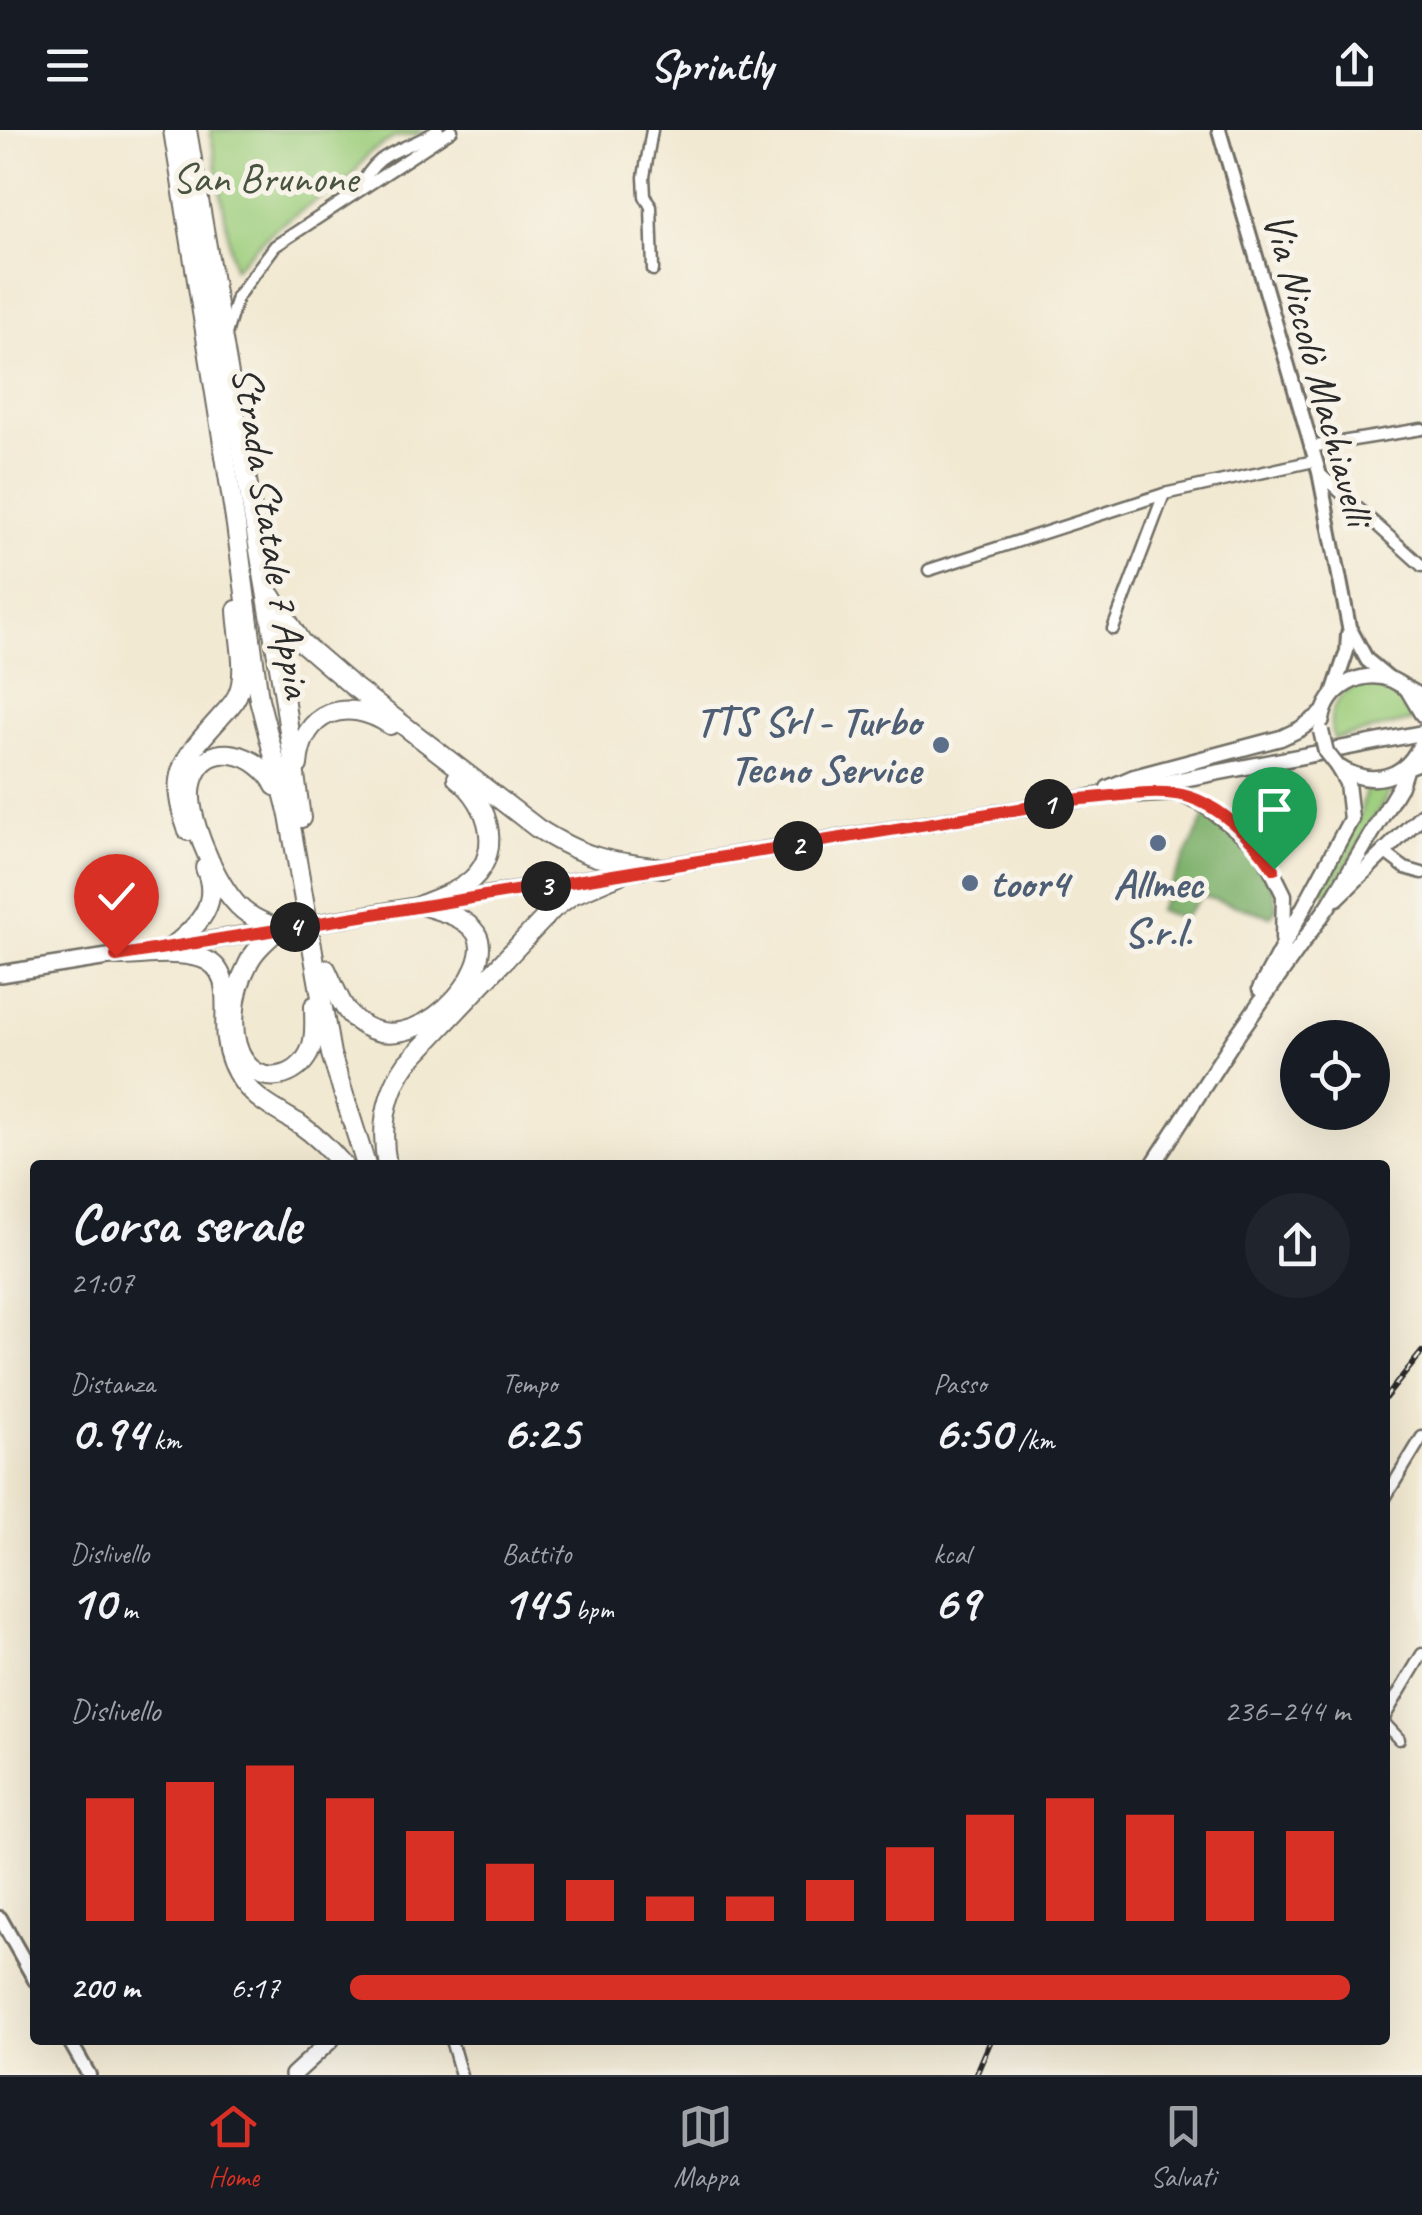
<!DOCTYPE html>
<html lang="it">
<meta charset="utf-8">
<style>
body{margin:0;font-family:Caveat,sans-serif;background:#20242c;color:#f1f3f6;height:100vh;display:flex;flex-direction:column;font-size:38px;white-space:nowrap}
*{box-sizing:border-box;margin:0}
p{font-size:32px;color:#9ea1a6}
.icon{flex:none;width:55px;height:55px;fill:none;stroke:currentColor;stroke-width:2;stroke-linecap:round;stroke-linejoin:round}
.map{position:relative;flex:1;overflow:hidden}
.drawer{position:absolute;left:30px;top:1030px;width:1360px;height:885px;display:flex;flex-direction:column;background:#171b24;border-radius:10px;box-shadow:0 10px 40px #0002}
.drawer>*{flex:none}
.controls{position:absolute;left:1280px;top:890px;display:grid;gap:20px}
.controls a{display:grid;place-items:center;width:110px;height:110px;border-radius:50%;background:#171b24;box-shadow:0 10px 40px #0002;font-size:50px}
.pin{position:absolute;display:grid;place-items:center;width:85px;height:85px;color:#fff;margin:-102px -42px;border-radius:50% 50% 50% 0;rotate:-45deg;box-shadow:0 0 10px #0007}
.pin .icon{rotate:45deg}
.km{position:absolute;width:50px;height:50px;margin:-25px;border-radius:50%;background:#222;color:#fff;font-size:28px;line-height:50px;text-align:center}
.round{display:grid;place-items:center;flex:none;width:105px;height:105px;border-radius:52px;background:#20242c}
.summary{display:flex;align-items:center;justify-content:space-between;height:170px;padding:0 40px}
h1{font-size:55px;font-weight:800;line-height:75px}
.stats{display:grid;grid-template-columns:repeat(3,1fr);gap:15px;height:170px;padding:10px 40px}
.stats div{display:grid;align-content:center}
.stats b{font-size:50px;font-weight:800}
.stats small{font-size:28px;font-weight:400}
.stats p{font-size:28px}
.chart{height:280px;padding:20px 40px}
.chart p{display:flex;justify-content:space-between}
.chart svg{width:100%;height:180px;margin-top:10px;stroke:#d93025;stroke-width:6}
ul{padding:0 40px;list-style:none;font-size:32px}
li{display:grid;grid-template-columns:160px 120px 1fr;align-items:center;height:75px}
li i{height:25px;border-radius:12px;background:#d93025}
header{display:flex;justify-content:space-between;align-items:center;height:130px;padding:0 40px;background:#171b24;font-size:45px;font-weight:800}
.tab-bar{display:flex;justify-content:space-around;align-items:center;height:140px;border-top:2px solid #363941;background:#171b24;font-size:28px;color:#9ea1a6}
.tab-bar a{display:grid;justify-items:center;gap:5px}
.tab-bar .active{color:#d93025}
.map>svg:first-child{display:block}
.green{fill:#9dce7d;stroke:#647c54;stroke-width:2.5}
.forest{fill:#7eb16c;stroke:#546e4c;stroke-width:2.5}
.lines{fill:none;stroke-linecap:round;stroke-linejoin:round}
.minor-casing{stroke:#716e65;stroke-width:15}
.tertiary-casing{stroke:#716e65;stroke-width:18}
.secondary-casing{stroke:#716e65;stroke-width:19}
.primary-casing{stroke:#716e65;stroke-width:20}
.trunk-casing{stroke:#716e65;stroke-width:22}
.minor{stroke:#fff;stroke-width:10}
.tertiary{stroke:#fff;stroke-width:12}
.secondary{stroke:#fff;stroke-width:14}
.primary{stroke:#fff;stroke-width:15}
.trunk{stroke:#fff;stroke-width:18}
.rail-casing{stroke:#2b2b2b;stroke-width:6}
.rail{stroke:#f7f3e8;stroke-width:2.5;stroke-dasharray:8;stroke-linecap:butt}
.secondary-bridge-casing{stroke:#716e65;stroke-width:19;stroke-linecap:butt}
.primary-bridge-casing{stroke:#716e65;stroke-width:20;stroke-linecap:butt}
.secondary-bridge{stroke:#fff;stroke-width:14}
.primary-bridge{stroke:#fff;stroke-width:15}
.route-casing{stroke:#fff;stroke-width:20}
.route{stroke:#d93025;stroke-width:12}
.service-dot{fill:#5c6f8a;stroke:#f7f3e8;stroke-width:4}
.labels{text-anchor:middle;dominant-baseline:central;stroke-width:10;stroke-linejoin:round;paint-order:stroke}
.park-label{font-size:42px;fill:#485440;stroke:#f7f3e8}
.street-label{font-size:42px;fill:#2b2b2b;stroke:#f7f3e8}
.service-label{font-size:42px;font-weight:bold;fill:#4e5e75;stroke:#f7f3e8;text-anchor:end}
</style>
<header><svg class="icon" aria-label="menu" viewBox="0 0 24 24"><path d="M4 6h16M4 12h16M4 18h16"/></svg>Sprintly<svg class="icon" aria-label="share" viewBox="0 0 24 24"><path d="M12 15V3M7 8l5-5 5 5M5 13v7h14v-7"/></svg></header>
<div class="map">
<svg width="1422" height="1945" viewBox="0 0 1422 1945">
<rect width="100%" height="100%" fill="#f7f3e8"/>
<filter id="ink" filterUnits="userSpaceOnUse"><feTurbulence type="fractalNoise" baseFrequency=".01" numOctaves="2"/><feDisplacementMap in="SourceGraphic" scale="20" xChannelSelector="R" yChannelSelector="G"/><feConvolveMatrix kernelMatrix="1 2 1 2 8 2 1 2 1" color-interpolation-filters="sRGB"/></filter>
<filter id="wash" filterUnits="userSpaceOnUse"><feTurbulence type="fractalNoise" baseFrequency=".0048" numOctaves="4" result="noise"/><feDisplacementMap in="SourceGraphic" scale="40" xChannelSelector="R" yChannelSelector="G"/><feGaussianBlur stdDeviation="2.25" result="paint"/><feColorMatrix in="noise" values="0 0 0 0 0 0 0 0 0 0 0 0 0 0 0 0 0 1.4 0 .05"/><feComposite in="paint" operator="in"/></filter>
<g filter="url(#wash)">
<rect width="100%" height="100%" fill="#f2e9d2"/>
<g class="green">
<polygon points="210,0 423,0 416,5 395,7 369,23 351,47 273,100 234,139"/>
<path d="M1370 550C1396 558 1412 561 1416 590L1334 609C1323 579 1343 557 1370 550Z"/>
<polygon points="1395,653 1329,764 1321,759 1359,688 1367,656"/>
</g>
<path class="forest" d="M1207 683C1248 715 1269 723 1277 777L1271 786 1202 766 1183 788 1158 781Z"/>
</g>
<g filter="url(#ink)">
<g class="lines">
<g class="minor-casing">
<g id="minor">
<polyline points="652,0 644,47 645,66 651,77 653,140"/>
<path d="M359 60C378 17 403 23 438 0"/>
<polyline points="226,204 237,167 275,116 452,0"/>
<polyline points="1310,317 1422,299"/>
<polyline points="1319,343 1422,436"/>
<polyline points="929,440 1164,364 1314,331"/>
<polyline points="1113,499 1164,364"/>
<polyline points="1384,722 1405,738 1422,743"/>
<polyline points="1385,1368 1422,1307"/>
<polyline points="1385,1586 1422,1524"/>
<polyline points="1385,1594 1399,1609"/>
<polyline points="451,1910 461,1945"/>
</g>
</g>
<g class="tertiary-casing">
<g id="tertiary">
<polyline points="1219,0 1319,342 1349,497 1367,530 1390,549"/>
<polyline points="1332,566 1347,521 1348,504"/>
<polyline points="0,1788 35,1850"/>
<polyline points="69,1910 89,1945"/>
</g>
</g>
<g class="secondary-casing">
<g id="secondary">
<polyline points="1409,562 1422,584"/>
<path d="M1322 590C1327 558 1361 538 1392 550 1402 555 1412 562 1422 567"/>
<path d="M1337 636C1370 658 1407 650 1422 611"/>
<polyline points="1108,658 1134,647 1281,608 1300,599 1323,583"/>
<polyline points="1141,665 1178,663 1203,674 1261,718 1284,765 1283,809"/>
<polyline points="1337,768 1422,685"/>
<polyline points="437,773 1080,669 1422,603"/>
<polyline points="1260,859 1351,689 1347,653 1337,636"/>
<polyline points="1153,1035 1233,911 1329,775 1400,656 1406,637 1422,631"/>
</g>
</g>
<g class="primary-casing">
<g id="primary">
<polyline points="354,787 421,775"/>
<polyline points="170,817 279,799"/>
<polyline points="0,844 127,824"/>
<polyline points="293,1945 331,1910"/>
</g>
</g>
<g class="trunk-casing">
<g id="trunk">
<polyline points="173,0 236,395 259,569 289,685 331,924 366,1035"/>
<polyline points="187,0 284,566 301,688"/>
<path d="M272 466 301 512 350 554 537 698C584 728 608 732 663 738"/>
<path d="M298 635C302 581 347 566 390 595"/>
<path d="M275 656C261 624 207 606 193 650 183 680 214 748 234 771 246 786 262 792 279 799 268 809 254 820 248 834 234 860 227 907 245 932 263 956 297 948 309 923 316 909 314 891 314 876"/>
<path d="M188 701C168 646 180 632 218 590 227 579 236 573 240 558 246 536 238 503 237 480"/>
<path d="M421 775C435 769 452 764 465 755 505 727 491 674 457 648"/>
<path d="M173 816C199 795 221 773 205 738"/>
<path d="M116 826C142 826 176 820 201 828 236 839 222 882 226 909 228 925 233 939 243 952 257 971 278 981 298 993 315 1005 330 1019 343 1035"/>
<path d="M326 839C335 857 341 879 357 891 413 936 499 839 476 803 464 786 440 781 421 775"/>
<path d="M387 1035C380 998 385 964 407 933L553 779 572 765 619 745"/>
</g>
</g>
<use href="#minor" class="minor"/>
<use href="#tertiary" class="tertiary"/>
<use href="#secondary" class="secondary"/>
<use href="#primary" class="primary"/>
<use href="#trunk" class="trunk"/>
<g class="rail-casing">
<g id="rail">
<polyline points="1385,1268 1422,1222"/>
<polyline points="976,1945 991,1910"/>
</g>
</g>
<use href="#rail" class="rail"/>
<g class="secondary-bridge-casing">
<polyline id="secondary-bridge" points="1321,601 1326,622 1337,636"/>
</g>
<g class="primary-bridge-casing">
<polyline id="primary-bridge" points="279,799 354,787"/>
</g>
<use href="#secondary-bridge" class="secondary-bridge"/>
<use href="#primary-bridge" class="primary-bridge"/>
</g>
</g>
<g class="lines" filter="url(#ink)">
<g class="route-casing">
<path id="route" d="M116 826 1080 669C1111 667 1145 660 1176 664 1214 669 1254 708 1274 739"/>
</g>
<use href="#route" class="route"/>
</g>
<g class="service-dot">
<circle cx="941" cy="615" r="10"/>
<circle cx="1158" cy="713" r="10"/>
<circle cx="970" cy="753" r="10"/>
</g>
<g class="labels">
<g class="park-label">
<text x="265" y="48">San Brunone</text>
</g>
<g class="street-label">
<text transform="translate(1318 239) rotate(75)">Via Niccolò Machiavelli</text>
<text transform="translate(272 402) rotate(81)">Strada Statale 7 Appia</text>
</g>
<g class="service-label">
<text x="921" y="591">TTS Srl - Turbo<tspan x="921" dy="48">Tecno Service</tspan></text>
<text x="990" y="753" text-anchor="start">toor4</text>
<text x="1158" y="754" text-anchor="middle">Allmec<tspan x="1158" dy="48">S.r.l.</tspan></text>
</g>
</g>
</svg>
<div class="controls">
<a><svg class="icon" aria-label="locate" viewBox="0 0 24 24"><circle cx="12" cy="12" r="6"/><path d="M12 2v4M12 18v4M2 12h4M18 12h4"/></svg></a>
</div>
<div class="pin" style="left:1274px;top:739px;background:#1e9e55"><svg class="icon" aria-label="arrive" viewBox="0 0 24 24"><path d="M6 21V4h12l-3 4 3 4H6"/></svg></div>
<div class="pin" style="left:116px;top:826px;background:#d93025"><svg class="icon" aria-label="check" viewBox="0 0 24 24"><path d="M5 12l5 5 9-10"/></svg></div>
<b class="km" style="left:1049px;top:674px">1</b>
<b class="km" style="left:798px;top:716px">2</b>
<b class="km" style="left:546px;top:756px">3</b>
<b class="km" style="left:295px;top:797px">4</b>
<section class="drawer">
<div class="summary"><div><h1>Corsa serale</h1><p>21:07</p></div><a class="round"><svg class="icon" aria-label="share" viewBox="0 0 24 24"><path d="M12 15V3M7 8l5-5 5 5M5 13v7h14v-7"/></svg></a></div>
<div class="stats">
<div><p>Distanza</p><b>0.94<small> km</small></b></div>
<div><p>Tempo</p><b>6:25</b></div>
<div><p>Passo</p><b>6:50<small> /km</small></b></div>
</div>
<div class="stats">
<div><p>Dislivello</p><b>10<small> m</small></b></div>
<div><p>Battito</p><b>145<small> bpm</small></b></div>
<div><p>kcal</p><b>69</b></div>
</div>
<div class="chart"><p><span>Dislivello</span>236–244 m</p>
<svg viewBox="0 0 160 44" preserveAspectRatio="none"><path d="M5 44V14M15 44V10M25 44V6M35 44V14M45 44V22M55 44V30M65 44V34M75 44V38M85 44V38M95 44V34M105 44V26M115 44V18M125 44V14M135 44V18M145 44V22M155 44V22"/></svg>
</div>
<ul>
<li><b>200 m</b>6:17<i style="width:100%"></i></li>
</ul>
</section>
</div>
<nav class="tab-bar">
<a class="active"><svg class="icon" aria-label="home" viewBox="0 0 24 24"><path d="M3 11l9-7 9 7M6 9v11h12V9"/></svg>Home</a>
<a><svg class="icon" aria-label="map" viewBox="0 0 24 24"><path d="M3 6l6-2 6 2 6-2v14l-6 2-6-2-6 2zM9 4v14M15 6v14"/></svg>Mappa</a>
<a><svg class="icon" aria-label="saved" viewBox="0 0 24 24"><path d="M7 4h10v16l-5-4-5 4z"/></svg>Salvati</a>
</nav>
